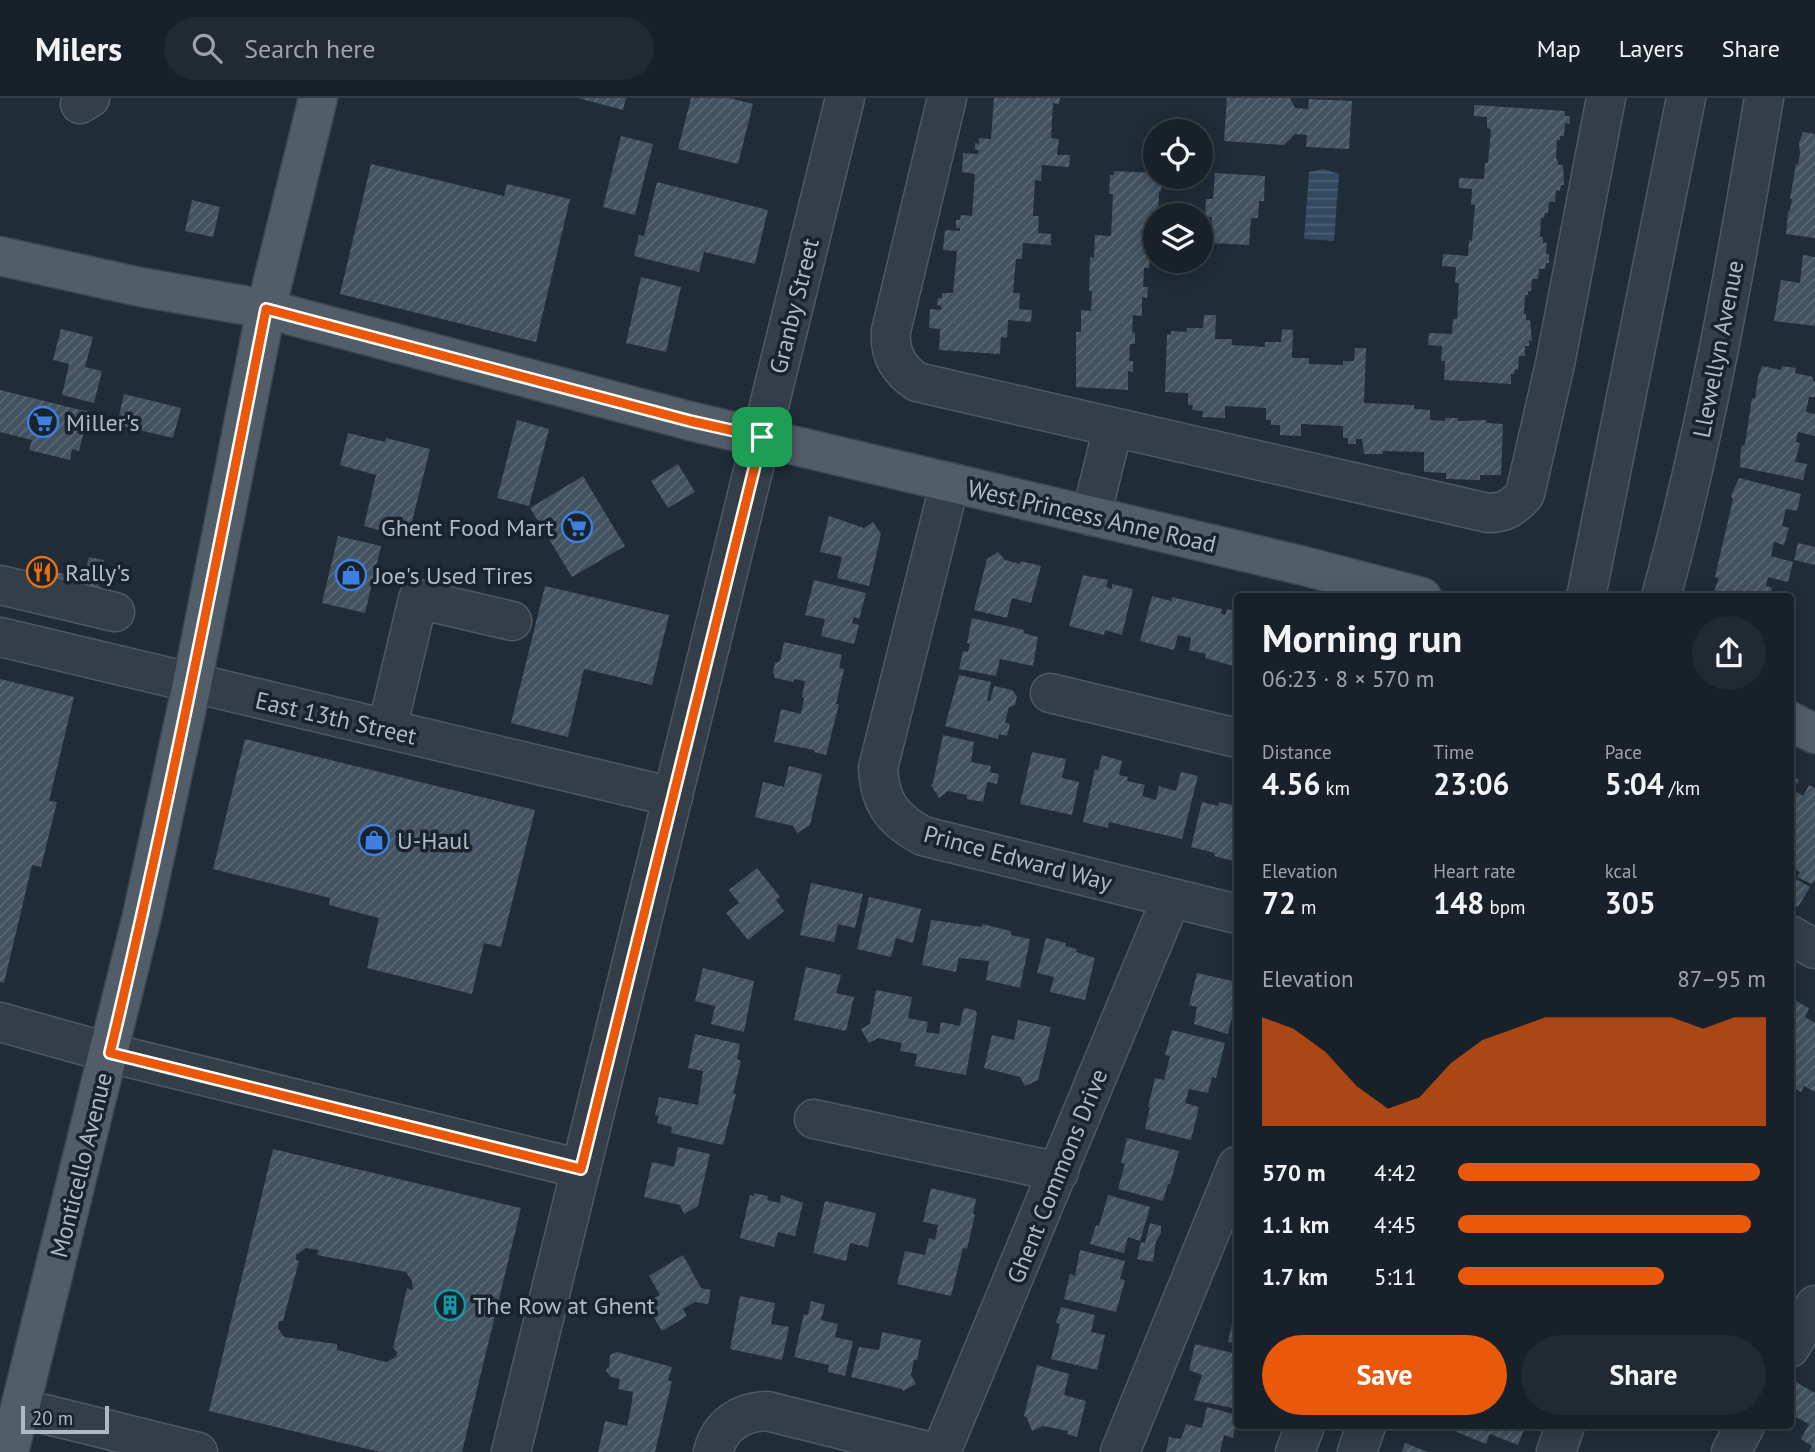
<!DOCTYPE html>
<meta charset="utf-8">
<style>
body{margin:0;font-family:"PT Sans",sans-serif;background:#212932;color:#f1f3f6;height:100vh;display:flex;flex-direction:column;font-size:26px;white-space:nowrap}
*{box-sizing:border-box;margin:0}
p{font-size:23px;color:#9fa3a8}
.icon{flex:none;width:38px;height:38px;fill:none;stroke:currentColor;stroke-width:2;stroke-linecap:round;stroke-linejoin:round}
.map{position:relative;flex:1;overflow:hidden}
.details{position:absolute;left:1234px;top:495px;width:560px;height:836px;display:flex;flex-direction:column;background:#18212a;border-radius:7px;box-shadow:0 4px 18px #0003,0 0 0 2px #363e47}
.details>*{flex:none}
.fabs{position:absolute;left:1143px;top:21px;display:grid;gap:14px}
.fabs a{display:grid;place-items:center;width:70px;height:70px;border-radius:50%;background:#18212a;box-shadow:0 4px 18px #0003,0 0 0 2px #363e47;font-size:35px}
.scale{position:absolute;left:21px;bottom:18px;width:88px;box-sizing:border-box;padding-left:7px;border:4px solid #adb9c5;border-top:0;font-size:19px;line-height:24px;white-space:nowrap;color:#adb9c5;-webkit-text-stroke:5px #19232d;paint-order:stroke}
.pin{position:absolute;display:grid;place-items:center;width:60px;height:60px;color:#fff;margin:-30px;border-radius:14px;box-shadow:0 4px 10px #0006}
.round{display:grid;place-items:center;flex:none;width:74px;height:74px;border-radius:37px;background:#212932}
.overview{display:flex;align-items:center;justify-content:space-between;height:119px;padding:0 28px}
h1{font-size:38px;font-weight:700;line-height:52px}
.stats{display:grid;grid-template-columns:repeat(3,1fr);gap:10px;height:119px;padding:7px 28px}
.stats div{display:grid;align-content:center}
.stats b{font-size:30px;font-weight:700}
.stats small{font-size:19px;font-weight:400}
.stats p{font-size:19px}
.chart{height:196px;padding:14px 28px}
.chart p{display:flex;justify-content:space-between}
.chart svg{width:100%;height:126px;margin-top:7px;fill:#ea580c;opacity:.7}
.cta{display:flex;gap:14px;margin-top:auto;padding:14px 28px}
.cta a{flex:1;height:80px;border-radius:42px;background:#ea580c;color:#fff;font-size:28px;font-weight:700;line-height:80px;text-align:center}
.cta a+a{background:#212932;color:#f1f3f6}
ul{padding:0 28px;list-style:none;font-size:23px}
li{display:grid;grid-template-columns:112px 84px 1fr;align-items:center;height:52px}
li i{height:18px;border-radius:9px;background:#ea580c}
header{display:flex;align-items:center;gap:42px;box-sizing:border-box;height:98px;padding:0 35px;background:#18212a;border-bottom:2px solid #363e47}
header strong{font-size:33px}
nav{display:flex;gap:38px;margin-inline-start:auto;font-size:24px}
.search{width:490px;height:63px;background:#212932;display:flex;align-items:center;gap:18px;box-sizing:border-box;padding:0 24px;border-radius:38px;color:#9fa3a8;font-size:26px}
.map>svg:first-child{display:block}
.water{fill:url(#water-rules)}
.building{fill:url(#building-hatch);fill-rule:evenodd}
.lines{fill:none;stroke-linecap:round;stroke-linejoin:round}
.minor-casing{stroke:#4e5963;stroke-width:41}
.major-casing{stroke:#3d4752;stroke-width:41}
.minor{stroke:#333e49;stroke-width:38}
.major{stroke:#515d69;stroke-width:38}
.route-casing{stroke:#fff;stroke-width:14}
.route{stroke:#ea580c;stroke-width:9}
.labels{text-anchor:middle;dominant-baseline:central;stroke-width:7;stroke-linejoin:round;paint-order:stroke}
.street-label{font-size:24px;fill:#adb9c5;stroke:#19232d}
.poi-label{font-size:24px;fill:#adb9c5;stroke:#19232d;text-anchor:start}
</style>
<header>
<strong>Milers</strong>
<div class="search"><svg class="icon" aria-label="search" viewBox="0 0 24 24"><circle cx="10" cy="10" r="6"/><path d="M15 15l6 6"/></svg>Search here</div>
<nav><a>Map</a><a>Layers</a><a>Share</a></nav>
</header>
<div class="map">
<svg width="1815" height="1354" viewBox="0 0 1815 1354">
<defs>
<pattern id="water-rules" width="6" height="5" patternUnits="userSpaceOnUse" patternTransform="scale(1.75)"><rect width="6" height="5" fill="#324961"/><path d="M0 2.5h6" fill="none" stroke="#4d6176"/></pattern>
<pattern id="building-hatch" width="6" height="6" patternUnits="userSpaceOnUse" patternTransform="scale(1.75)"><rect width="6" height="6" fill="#425260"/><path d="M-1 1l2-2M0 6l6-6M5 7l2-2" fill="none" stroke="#5b6975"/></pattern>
</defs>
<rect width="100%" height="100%" fill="#202c38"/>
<polygon class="water" points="1323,71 1339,76 1334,143 1304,141 1309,74"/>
<g class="building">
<polygon points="578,0 626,0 623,12"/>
<polygon points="691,0 729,0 753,6 738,66 678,51"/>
<polygon points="994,0 1060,0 1059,6 1053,5 1051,40 1059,41 1057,57 1070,57 1069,69 1042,67 1041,83 1035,82 1033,118 1039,118 1038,135 1051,136 1051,147 1023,145 1022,161 1016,161 1013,195 1020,195 1019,211 1032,212 1031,224 1008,222 1007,240 1001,239 1000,256 939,252 940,231 929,230 930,211 941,212 941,208 937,207 938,200 942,200 942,195 953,195 957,153 943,152 945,132 960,133 960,130 956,130 956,122 960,122 961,117 972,118 975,76 962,74 963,55 978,56 979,52 975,52 975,45 979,46 979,40 991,41"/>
<polygon points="1227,0 1290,0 1295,10 1308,11 1309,1 1352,3 1349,51 1306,49 1307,37 1295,36 1284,47 1224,43"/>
<polygon points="1474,7 1565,13 1565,18 1570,18 1570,26 1565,25 1564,38 1560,38 1560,42 1557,42 1556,61 1558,62 1558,67 1563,67 1564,87 1561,87 1560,93 1556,92 1555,104 1549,104 1548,115 1545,115 1544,120 1541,120 1540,139 1543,139 1543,145 1547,145 1546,156 1549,156 1549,165 1546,165 1545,171 1539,171 1538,181 1532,181 1531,193 1528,193 1528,197 1525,197 1524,216 1526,216 1526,222 1530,222 1532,243 1529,242 1529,248 1525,248 1525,258 1519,258 1518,272 1515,271 1514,276 1511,276 1511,286 1444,282 1445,263 1441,263 1442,248 1428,247 1429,235 1452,236 1453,221 1457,221 1459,185 1455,185 1456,169 1442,168 1443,156 1468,158 1469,142 1472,143 1475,107 1471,107 1472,91 1459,90 1459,80 1484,81 1485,65 1488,65 1491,31 1487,30 1487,19 1474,18"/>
<polygon points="1803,34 1815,36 1815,140 1786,136 1788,114 1790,112 1792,101 1790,101 1796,66 1798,67 1800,56 1799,45"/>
<polygon points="621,38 653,46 635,117 603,109"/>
<polygon points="371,66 504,98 507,86 570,101 536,244 340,196"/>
<polygon points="1114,73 1155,75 1155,79 1159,79 1159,82 1162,82 1161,93 1159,94 1158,117 1155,117 1154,143 1146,143 1146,159 1150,160 1149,170 1144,170 1143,189 1148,189 1147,200 1142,199 1142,218 1133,217 1132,235 1135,234 1135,246 1130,246 1129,263 1133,263 1133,274 1128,273 1128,292 1076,289 1076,234 1081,234 1081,212 1091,213 1092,193 1089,193 1090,159 1094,160 1095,137 1111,138 1113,96 1109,96 1110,77 1114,77"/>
<polygon points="1215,75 1265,78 1264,103 1259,103 1258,120 1251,120 1249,147 1210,145 1212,119 1205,119 1206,101 1213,101"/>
<polygon points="657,84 768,112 755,166 704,154 699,174 634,158 639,137 644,138"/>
<polygon points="192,102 220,109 213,139 185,133"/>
<polygon points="1803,157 1815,159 1815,228 1774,223 1781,182 1800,185"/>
<polygon points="641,179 681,189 666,254 626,245"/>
<polygon points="1204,217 1216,217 1215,241 1232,241 1232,247 1265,249 1265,244 1281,244 1282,231 1293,232 1292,260 1309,260 1309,266 1343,267 1343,263 1354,263 1355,250 1366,250 1364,305 1414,307 1414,311 1430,312 1430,322 1445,323 1445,320 1458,320 1458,323 1486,322 1486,325 1503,326 1501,377 1480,377 1480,382 1446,381 1446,375 1424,374 1424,354 1383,353 1383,356 1364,356 1362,341 1356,341 1356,346 1348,346 1348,340 1343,340 1343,328 1301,326 1301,338 1280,337 1280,327 1271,327 1271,322 1266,322 1266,310 1225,308 1225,320 1202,319 1203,313 1192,312 1193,307 1188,307 1188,295 1165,294 1167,236 1171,237 1171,233 1187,234 1187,230 1203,230"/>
<polygon points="61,231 93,239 85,269 102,273 94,305 62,297 69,266 53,262"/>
<polygon points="1762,268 1781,272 1782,268 1796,270 1795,275 1813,279 1813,283 1815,283 1815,299 1809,299 1806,314 1815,316 1815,338 1798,334 1796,344 1800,345 1795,364 1807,366 1803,382 1740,369 1741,349 1745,346 1752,300 1755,301 1758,279"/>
<polygon points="0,292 89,314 79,353 72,351 70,362 29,352 32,342 0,334"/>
<polygon points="124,296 181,310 173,340 117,327"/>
<polygon points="517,322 549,331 529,408 497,400"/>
<polygon points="348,335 385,344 386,340 430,351 408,440 364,428 376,377 340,367"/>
<polygon points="678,366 695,394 668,410 651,383"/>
<polygon points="583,378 625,448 572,479 530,410"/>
<polygon points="1739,380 1801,396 1797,413 1786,411 1782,428 1789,430 1784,447 1774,444 1771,458 1793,464 1788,484 1768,479 1766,488 1772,490 1769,499 1712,499 1719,480 1715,479 1733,401 1731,398"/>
<polygon points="829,418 864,430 873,424 881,436 869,488 837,480 842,459 820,454"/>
<polygon points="338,438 381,448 365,515 322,505"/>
<polygon points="1798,445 1815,449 1815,467 1794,462"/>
<polygon points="998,454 1005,462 1020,466 1021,463 1041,468 1031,505 1012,500 1007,520 974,512 987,461"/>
<polygon points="89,459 104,462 98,488 102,490 98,503 24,485 29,467 83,481"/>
<polygon points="1083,477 1108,482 1106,489 1112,491 1112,486 1133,491 1122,537 1105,532 1104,537 1069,528"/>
<polygon points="814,482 866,495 859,521 854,519 852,525 859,527 854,546 821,538 825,521 805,517"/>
<polygon points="545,488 669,517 652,587 584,571 568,639 511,625"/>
<polygon points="1152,498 1171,503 1172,499 1222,511 1221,515 1225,517 1227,511 1237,513 1237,569 1205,560 1206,556 1189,552 1191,540 1178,537 1174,552 1140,543"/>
<polygon points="972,520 1024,532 1024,535 1038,539 1033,568 1000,561 996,578 959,571 963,553 968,554 970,546 967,545"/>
<polygon points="784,544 842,557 839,570 844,571 836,606 839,606 826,657 814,654 814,652 774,644 781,611 801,616 804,600 802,599 805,583 794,581 793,584 775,580 773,574 775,565 780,563"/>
<polygon points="959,577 991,584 987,602 990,603 994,588 1012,592 1017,598 1015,607 1009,609 1005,624 1010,626 1007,638 999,636 998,641 945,628"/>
<polygon points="0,581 74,599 49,703 57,704 41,769 32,767 4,885 0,884"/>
<polygon points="943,637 974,644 971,664 991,668 990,674 999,676 997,686 987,684 983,704 967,701 967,697 948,693 939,700 931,687 933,685"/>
<polygon points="245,641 535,712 501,849 484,845 472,896 367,870 379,820 329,807 330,800 213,771"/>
<polygon points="1032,654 1066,661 1062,680 1079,684 1072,717 1020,706"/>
<polygon points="1102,657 1122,663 1119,677 1128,679 1127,683 1145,687 1142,698 1156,702 1159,688 1176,693 1181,674 1198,678 1182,741 1109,724 1108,730 1083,724 1095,671 1098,672"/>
<polygon points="789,668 822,676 810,727 797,735 793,728 755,719 763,684 784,689"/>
<polygon points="1790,677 1799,682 1793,692 1803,698 1809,687 1815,690 1815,782 1812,786 1797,779 1800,774 1790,769"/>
<polygon points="1202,704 1218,708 1219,704 1237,708 1237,764 1214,758 1215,755 1191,749"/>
<polygon points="757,770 780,799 776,802 784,813 748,842 726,815 739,805 729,792"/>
<polygon points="1796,781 1810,789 1798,809 1790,805 1790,791"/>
<polygon points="811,785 863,796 855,830 838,826 834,844 800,837"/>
<polygon points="869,799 921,811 913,845 896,840 891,859 857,851"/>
<polygon points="931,822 982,829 982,826 1011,833 1011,837 1030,841 1020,890 986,882 989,863 959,860 956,874 922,867"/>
<polygon points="1046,840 1066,845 1065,848 1077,851 1076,854 1095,860 1085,902 1050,894 1054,879 1037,875"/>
<polygon points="806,869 841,877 836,895 854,899 846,933 794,922"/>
<polygon points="703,870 754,883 744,934 711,926 715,908 695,903"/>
<polygon points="1197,875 1237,884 1237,916 1233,915 1228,936 1194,926 1197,909 1189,907"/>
<polygon points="876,892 912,899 908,920 928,924 926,934 939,936 941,924 960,928 963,912 965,910 975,912 977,915 966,977 915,968 917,956 900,953 902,945 878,940 869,945 861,931 870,926"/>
<polygon points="1794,902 1809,910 1805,919 1815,925 1815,994 1804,988 1801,994 1790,988 1790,906"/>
<polygon points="1018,922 1051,929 1038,982 1025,988 1020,979 984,970 992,937 1014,942"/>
<polygon points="1172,932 1225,945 1216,980 1212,979 1208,995 1189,991 1185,1005 1199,1009 1191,1042 1145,1031 1150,1009 1148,1009 1155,980 1164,982 1170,958 1165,957"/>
<polygon points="695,936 740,946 737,961 741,963 733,996 736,996 723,1047 671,1035 672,1029 657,1025 659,1018 655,1017 659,999 698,1007 703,973 688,970"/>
<polygon points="1127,1040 1179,1053 1170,1086 1168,1086 1163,1103 1118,1091 1125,1066 1121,1065"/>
<polygon points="678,1049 710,1056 698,1108 684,1116 680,1107 644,1099 652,1064 674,1069"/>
<path d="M273 1051 521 1110 462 1354H380L209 1313ZM306 1150 319 1152 317 1157 406 1174 412 1183 413 1192 407 1190 393 1250 397 1254 396 1259 386 1264 337 1252V1246L284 1239 278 1230 279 1223H283L299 1163 296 1162V1157Z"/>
<polygon points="931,1090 976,1101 973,1116 975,1117 967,1151 963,1150 951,1198 897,1186 905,1153 925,1157 929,1140 935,1142 938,1127 923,1124"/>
<polygon points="754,1095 768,1098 767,1102 780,1105 781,1097 803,1105 795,1138 778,1134 774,1149 740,1140 750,1097 754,1098"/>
<polygon points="1108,1097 1150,1109 1140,1143 1128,1139 1124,1155 1090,1146 1096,1127 1099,1128"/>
<polygon points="825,1103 876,1115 868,1149 850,1145 846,1163 813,1155"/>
<polygon points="1150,1125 1161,1128 1161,1135 1156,1143 1153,1164 1137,1161 1141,1144 1145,1145"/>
<polygon points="1080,1152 1125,1163 1120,1181 1125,1182 1116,1214 1064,1201 1070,1176 1075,1178"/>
<polygon points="683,1157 701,1190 711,1192 708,1206 695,1204 683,1211 687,1218 662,1233 645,1205 660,1197 649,1178"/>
<polygon points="740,1198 775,1205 771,1226 789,1229 782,1262 730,1251"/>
<polygon points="811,1203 825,1207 821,1222 838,1226 835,1239 853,1243 845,1278 828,1274 829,1267 794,1259 804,1216 808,1217"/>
<polygon points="1061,1209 1095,1217 1091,1234 1105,1237 1097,1272 1051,1261 1060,1226 1056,1225"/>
<polygon points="1236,1209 1237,1209 1237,1246 1228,1244"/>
<polygon points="882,1234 921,1242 917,1262 914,1262 911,1277 916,1286 903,1293 902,1291 851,1279 859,1249 879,1252"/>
<polygon points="1195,1246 1237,1256 1237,1311 1194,1302 1202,1277 1189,1272"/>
<polygon points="617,1254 672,1269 668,1283 672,1283 655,1354 598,1354 605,1323 627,1328 631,1310 633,1294 618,1291 620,1281 611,1279 606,1273 607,1270 609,1271 610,1257"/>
<polygon points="1037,1267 1069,1276 1064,1297 1086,1303 1077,1339 1067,1336 1068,1333 1043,1328 1032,1333 1027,1320 1024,1318"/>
<polygon points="1796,1284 1815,1295 1815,1354 1809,1354 1812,1348 1801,1341 1809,1326 1790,1316 1790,1295"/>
<polygon points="1207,1309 1237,1317 1233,1340 1224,1337 1220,1354 1166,1354 1169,1339 1181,1341 1186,1326 1202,1330"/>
<polygon points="1442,1328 1523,1328 1525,1329 1518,1347 1490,1336 1486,1346"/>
<polygon points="1405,1345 1428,1354 1402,1354"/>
</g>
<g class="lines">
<g class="minor-casing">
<g id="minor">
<path d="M947 0 891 233C889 256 899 272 917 284L1488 415C1505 415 1514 409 1525 396L1555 266 1606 0"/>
<polyline points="80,6 90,0"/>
<path d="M950 384 878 670C880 705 892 721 923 738L1237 816"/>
<polyline points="1091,418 1113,330"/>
<polyline points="0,487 115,514"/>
<polyline points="1586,499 1686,0"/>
<path d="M1661 499C1706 335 1736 167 1764 0"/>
<polyline points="0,539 673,699"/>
<polyline points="1050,595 1237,640"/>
<polyline points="387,631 418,501 512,523"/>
<polyline points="1790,837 1815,851"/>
<polyline points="0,924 110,955 581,1071"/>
<polyline points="814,1021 1059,1074"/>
<polyline points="1790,1250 1815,1207"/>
<polyline points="20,1310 198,1354"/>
<polyline points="511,1354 845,0"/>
<path d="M713 1354C720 1327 740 1314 767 1313L931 1354"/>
<polyline points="941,1354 1171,801"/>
<polyline points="1120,1354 1237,1068"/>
<polyline points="1295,1354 1305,1328"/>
<polyline points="1357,1354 1366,1328"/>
<polyline points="1556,1354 1565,1328"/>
<polyline points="1731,1354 1745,1328"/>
</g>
</g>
<g class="major-casing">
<g id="major">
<polyline points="0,158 140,189 266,211 690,323 1300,467 1422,499"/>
<polyline points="1790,623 1815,636"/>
<polyline points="9,1354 142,818 192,586 266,211 318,0"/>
</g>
</g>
<use href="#minor" class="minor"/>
<use href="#major" class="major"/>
</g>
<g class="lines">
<g class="route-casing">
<path id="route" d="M266 211 690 323 762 339 581 1071 110 955C169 708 217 460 266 211Z"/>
</g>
<use href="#route" class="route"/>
</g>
<defs>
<g id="supermarket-ring" transform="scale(1.575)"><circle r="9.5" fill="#19232d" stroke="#3f7fe0" stroke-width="1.5"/><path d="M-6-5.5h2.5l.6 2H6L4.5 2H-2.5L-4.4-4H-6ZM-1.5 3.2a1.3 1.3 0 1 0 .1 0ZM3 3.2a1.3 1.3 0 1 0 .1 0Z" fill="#3f7fe0"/></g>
<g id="restaurant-ring" transform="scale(1.575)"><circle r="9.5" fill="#19232d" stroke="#e8710a" stroke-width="1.5"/><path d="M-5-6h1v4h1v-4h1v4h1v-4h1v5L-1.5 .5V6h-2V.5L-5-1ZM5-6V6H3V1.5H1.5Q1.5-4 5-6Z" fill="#e8710a"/></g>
<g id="shop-ring" transform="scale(1.575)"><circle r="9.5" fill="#19232d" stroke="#3f7fe0" stroke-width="1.5"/><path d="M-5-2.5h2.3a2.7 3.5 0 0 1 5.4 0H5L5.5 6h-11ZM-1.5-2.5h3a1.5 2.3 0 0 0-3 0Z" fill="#3f7fe0"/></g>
<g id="building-ring" transform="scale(1.575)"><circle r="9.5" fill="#19232d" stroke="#0f9aa8" stroke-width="1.5"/><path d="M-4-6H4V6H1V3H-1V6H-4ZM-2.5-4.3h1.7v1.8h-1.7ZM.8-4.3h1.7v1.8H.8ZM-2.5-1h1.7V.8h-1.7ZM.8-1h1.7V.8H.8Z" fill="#0f9aa8"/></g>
</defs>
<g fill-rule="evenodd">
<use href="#supermarket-ring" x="43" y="324"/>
<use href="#supermarket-ring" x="577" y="429"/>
<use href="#restaurant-ring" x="42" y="474"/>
<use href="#shop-ring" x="351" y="477"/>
<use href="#shop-ring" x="374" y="742"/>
<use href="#building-ring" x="450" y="1207"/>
</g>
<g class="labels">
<g class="street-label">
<text transform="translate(794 208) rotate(-76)">Granby Street</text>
<text transform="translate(1718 251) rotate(-79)">Llewellyn Avenue</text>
<text transform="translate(1092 418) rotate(13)">West Princess Anne Road</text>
<text transform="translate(336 620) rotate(13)">East 13th Street</text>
<text transform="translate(1018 760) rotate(15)">Prince Edward Way</text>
<text transform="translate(81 1067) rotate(-76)">Monticello Avenue</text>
<text transform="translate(1057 1078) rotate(-68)">Ghent Commons Drive</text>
</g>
<g class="poi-label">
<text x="66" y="324">Miller's</text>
<text x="554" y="429" text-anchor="end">Ghent Food Mart</text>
<text x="65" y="474">Rally's</text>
<text x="374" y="477">Joe's Used Tires</text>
<text x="397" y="742">U-Haul</text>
<text x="473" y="1207">The Row at Ghent</text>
</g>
</g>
</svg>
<div class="fabs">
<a><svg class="icon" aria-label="locate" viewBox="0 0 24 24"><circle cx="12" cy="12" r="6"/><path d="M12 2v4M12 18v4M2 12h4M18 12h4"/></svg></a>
<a><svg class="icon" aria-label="layers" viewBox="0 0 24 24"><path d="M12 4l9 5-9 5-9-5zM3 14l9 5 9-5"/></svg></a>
</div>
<div class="scale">20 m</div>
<div class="pin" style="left:762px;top:339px;background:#1e9e55"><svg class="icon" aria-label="arrive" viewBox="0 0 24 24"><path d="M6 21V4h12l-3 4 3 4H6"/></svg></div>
<section class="details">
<div class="overview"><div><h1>Morning run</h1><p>06:23 · 8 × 570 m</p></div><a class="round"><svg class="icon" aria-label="share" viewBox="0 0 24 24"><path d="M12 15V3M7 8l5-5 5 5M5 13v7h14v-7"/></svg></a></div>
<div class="stats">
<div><p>Distance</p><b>4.56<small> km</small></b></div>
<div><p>Time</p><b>23:06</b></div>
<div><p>Pace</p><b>5:04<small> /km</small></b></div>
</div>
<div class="stats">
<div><p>Elevation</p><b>72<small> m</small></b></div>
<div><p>Heart rate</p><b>148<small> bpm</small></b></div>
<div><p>kcal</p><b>305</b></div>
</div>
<div class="chart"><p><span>Elevation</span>87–95 m</p>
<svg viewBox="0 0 160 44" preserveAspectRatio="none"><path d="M0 44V6L10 10L20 18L30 30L40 38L50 34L60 22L70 14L80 10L90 6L100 6L110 6L120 6L130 6L140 10L150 6L160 6V44z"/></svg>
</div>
<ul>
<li><b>570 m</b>4:42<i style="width:98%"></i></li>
<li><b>1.1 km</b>4:45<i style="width:95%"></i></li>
<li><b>1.7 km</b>5:11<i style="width:67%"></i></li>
</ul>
<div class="cta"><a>Save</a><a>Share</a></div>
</section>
</div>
